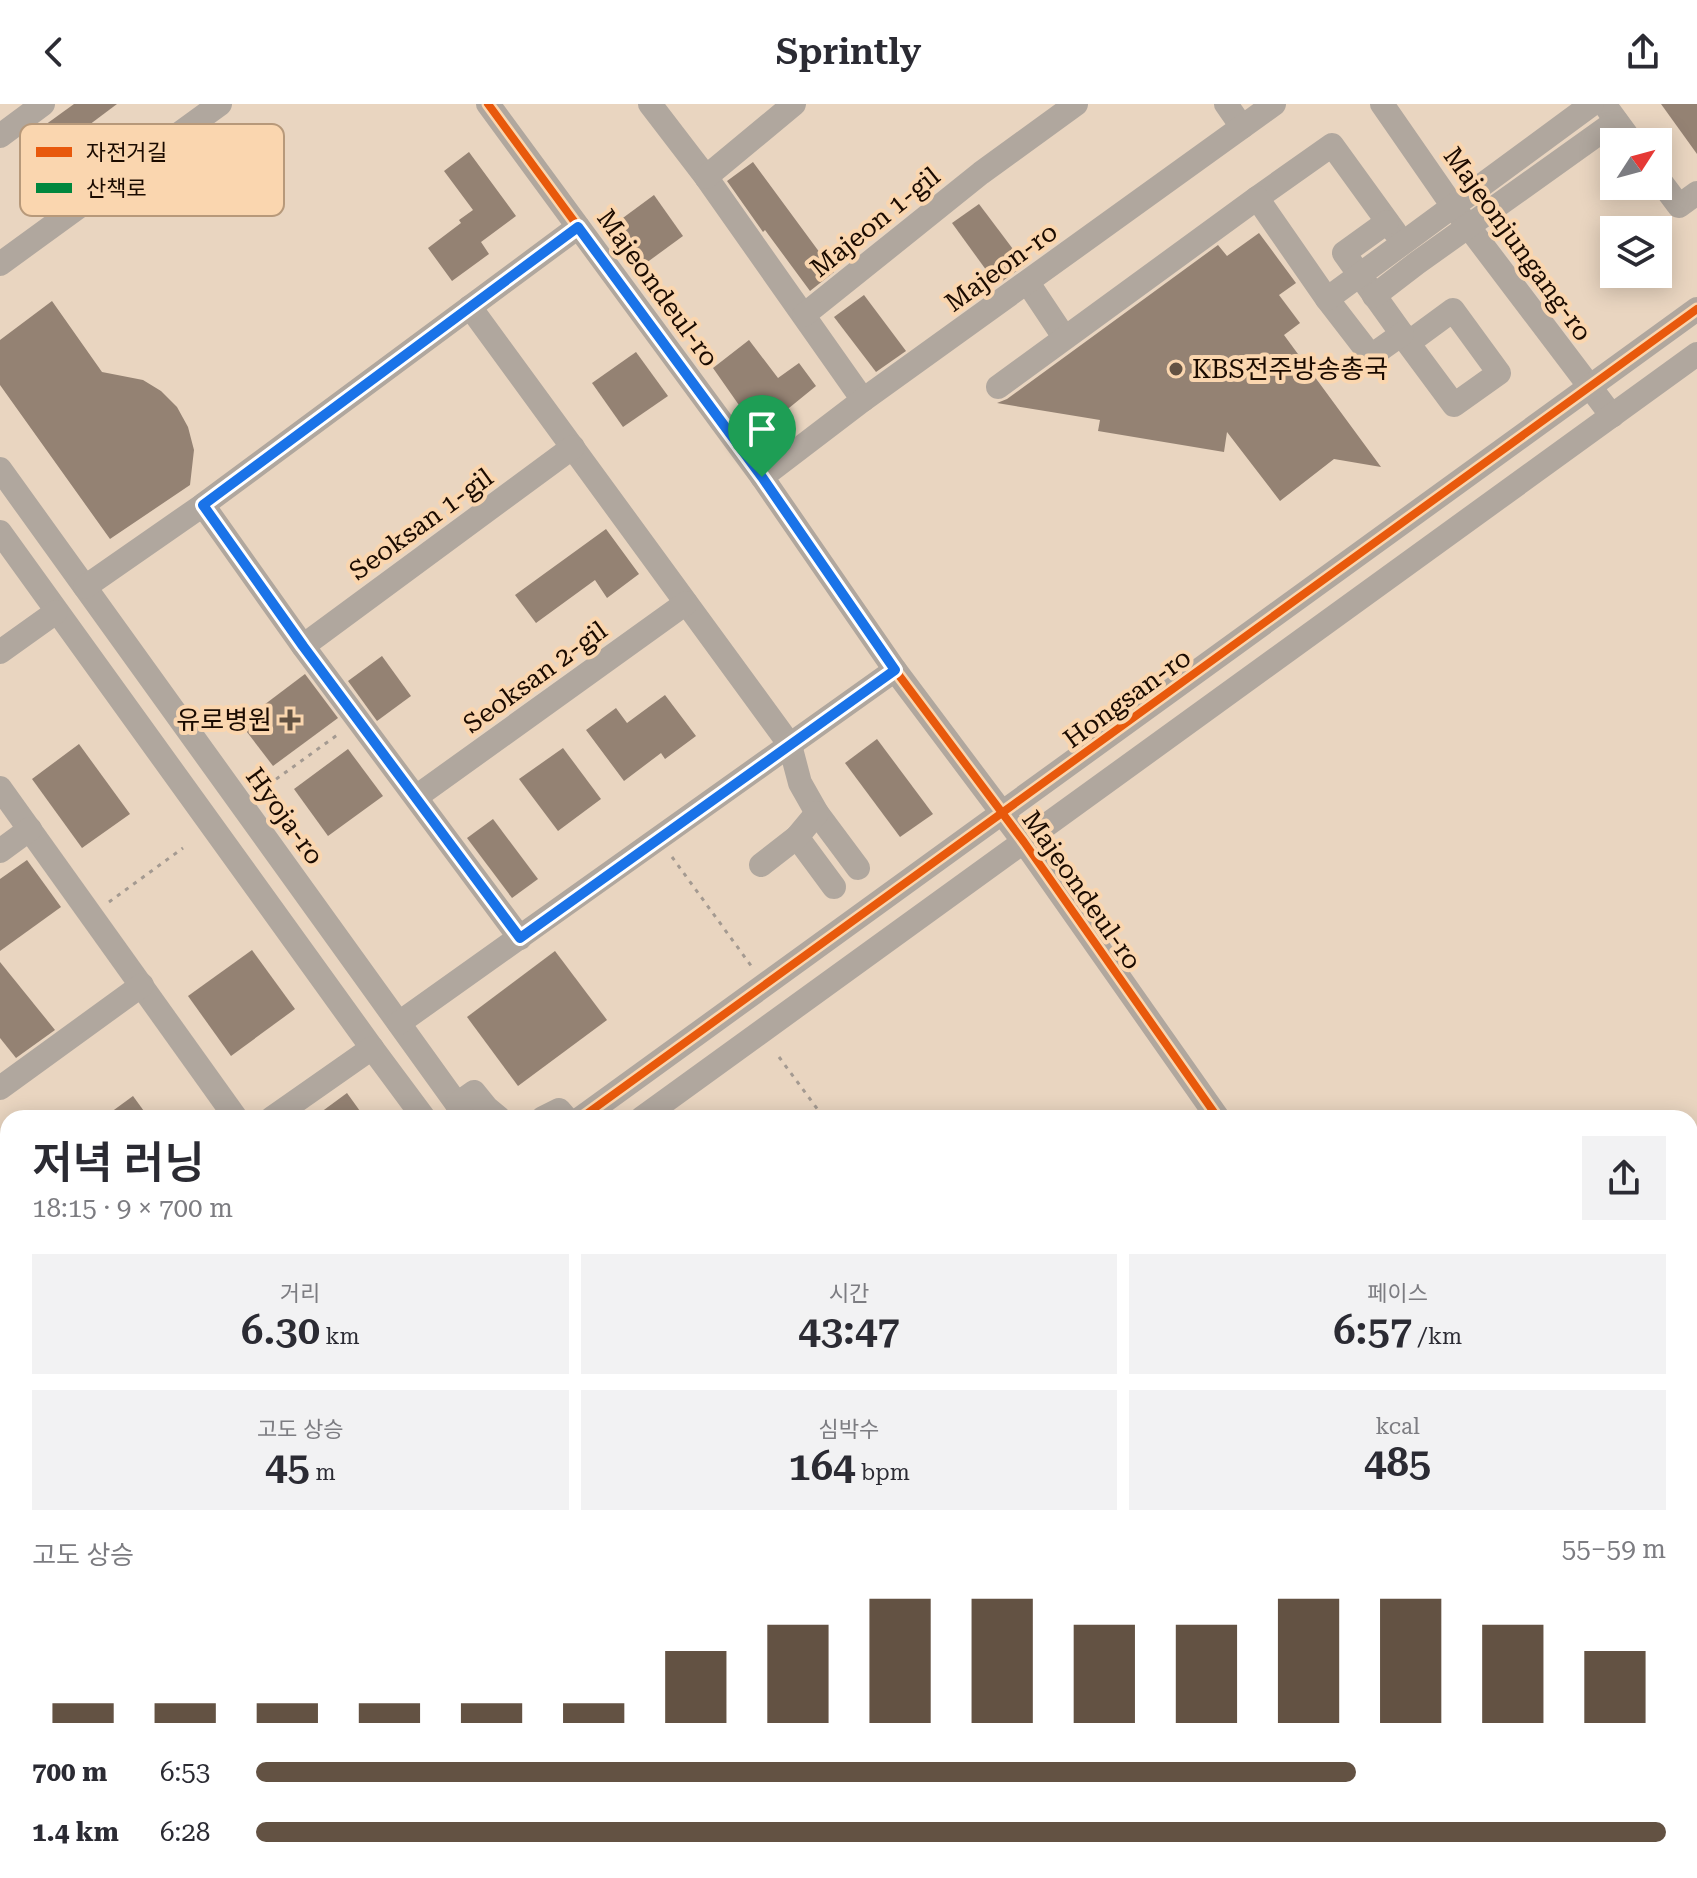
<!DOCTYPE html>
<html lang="ko">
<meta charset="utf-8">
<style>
body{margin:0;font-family:"Roboto Serif","Noto Sans KR",serif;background:#f2f2f3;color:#2b2b33;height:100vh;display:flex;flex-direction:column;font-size:30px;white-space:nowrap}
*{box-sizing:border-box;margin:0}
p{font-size:26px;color:#7c7c81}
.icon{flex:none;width:44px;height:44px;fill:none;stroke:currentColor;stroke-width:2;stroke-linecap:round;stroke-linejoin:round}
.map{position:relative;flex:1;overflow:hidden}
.side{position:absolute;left:0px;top:1006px;width:1698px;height:768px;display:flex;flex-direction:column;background:#fff;border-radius:24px 24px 0 0;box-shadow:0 4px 20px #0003}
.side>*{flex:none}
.needle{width:52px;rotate:54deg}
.controls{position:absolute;left:1600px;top:24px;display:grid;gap:16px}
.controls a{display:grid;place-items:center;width:72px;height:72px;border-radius:0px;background:#fff;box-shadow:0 4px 20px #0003;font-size:40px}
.pin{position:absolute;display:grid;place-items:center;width:68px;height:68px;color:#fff;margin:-82px -34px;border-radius:50% 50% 50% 0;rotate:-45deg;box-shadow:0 0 8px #0007}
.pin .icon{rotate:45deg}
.round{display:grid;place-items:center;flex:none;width:84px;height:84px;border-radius:0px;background:#f2f2f3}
.overview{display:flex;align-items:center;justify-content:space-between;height:136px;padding:0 32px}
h1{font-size:44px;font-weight:600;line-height:60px}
.stats{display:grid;grid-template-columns:repeat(3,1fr);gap:12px;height:136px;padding:8px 32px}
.stats div{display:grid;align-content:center;border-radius:0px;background:#f2f2f3;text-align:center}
.stats b{font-size:40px;font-weight:600}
.stats small{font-size:22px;font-weight:400}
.stats p{font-size:22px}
.chart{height:224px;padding:16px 32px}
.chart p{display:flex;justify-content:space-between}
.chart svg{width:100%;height:144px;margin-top:8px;stroke:#635243;stroke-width:6}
ul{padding:0 32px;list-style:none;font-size:26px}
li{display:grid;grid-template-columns:128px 96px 1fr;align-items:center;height:60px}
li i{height:20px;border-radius:10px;background:#635243}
header{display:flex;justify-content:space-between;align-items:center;height:104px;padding:0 32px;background:#fff;font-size:36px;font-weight:600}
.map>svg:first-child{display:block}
.green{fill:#e8c0bc}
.building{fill:#948273}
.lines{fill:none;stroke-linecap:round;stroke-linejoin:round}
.path{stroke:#a49a91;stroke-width:3;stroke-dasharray:4 6;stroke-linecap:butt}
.minor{stroke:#b0a79e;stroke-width:24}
.quiet{stroke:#00873e;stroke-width:6;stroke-dasharray:12 6;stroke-linecap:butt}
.cycleway-casing{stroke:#fad6af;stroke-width:13}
.cycleway{stroke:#e8590c;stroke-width:8}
.route-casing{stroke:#fff;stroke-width:16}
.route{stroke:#1a73e8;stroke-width:10}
.poi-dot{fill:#635243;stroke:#fad6af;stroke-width:3}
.labels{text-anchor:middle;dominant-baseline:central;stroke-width:8;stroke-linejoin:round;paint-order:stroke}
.street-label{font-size:26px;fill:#1b0b00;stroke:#fad6af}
.poi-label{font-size:26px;fill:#1b0b00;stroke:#fad6af;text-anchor:start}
.key{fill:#fad6af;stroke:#b7997a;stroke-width:2}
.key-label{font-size:22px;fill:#1b0b00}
</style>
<header><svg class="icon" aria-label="back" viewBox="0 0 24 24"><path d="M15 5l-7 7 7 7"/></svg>Sprintly<svg class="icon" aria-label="share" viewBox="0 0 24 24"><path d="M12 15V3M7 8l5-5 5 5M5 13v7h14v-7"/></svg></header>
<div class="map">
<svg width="1697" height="1774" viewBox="0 0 1697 1774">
<rect width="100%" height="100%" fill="#e9d5c0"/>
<polygon class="green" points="791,1766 879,1766 868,1774 797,1774"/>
<g class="building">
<polygon points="74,0 117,0 61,42 45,21"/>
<polygon points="1661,0 1697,0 1697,50"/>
<polygon points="469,48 516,112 481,138 489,150 452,177 428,144 461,119 459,116 473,106 444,67"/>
<polygon points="753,58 834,168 810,187 765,126 763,128 727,77"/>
<polygon points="654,91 683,132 642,162 612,122"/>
<polygon points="979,100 1025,161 997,181 952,119"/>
<polygon points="1259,129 1296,179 1279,191 1300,219 1284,231 1381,363 1334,355 1280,397 1227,328 1224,348 1098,327 1100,316 997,299 1007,295 1218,141 1227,152"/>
<polygon points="864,191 906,247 876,268 834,213"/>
<polygon points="52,197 102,268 143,276 161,287 177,303 188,323 194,346 190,381 110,435 0,281 0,236"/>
<polygon points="749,236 778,274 799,259 816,282 773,317 748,314 713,264"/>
<polygon points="636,248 668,292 623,323 592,279"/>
<polygon points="606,425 639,470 607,494 595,476 536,519 515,491"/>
<polygon points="382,552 411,592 377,617 348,577"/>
<polygon points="305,570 338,614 273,662 240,619"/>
<polygon points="665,591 696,632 665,655 661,649 624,677 586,626 616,604 627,619"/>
<polygon points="877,635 933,710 900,733 845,659"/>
<polygon points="79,640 130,710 82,744 32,675"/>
<polygon points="563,644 601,695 558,727 519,675"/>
<polygon points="348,645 383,692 328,732 294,685"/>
<polygon points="493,715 538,775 512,794 467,734"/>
<polygon points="27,756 61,803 0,847 0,775"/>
<polygon points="252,846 295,905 231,952 188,892"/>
<polygon points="555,847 607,916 518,982 467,913"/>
<polygon points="0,858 55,926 16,954 0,934"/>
<polygon points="347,989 365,1014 313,1014"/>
<polygon points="133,992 149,1014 103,1014"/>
</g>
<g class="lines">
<g class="path">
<polyline points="268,681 340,629"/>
<polyline points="672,753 752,863"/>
<polyline points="109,798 183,744"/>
<polyline points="779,953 824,1014"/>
<polyline points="27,1766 33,1774"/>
<polyline points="482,1766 488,1774"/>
<polyline points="318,1774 329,1766"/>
<polyline points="685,1774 696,1766"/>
</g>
<g class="minor">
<polyline points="488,0 762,373 895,566 1024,738 1218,1014"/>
<polyline points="650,0 706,73 863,296"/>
<polyline points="1226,0 1242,23"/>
<polyline points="1382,0 1452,101 1612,312"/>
<polyline points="1607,4 1632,38"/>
<polyline points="0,32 43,0"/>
<polyline points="706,73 794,0"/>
<polyline points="1658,74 1679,102 1697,89"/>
<polyline points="1257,94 1332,41 1395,128"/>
<polyline points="1387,118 1344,149 1402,230 1408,239 1454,301 1499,269 1453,206 1408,239"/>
<polyline points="0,160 220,0"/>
<polyline points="1028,179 1064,233"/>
<polyline points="1374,192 1417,159 1616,17"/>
<polyline points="1327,195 1371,252 1402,230"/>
<polyline points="470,203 790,641 800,679 817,709 858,764"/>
<polyline points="804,211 981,69 1076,0"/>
<polyline points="998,283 1257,94 1327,195 1592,0"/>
<polyline points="0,365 467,1014"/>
<polyline points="762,373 863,296 1274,0"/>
<polyline points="203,401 303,542 520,834"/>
<polyline points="0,428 372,944 424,1014"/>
<polyline points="85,483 203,401 578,123"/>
<polyline points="303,542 573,343"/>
<polyline points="0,548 56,508"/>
<polyline points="0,684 236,1014"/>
<polyline points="416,693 686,499"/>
<polyline points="797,733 834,783"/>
<polyline points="0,747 30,725"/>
<polyline points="761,761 797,733 817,709"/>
<polyline points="399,919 895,566"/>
<polyline points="0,984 142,881"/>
<polyline points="457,1000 474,988 487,1004 499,1014"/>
<polyline points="272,1014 372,944"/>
<polyline points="543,1014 559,1006 566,1014"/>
<polyline points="581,1014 1697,205"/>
<polyline points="642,1014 1697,250"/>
<polyline points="0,1216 8,1210"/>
<polyline points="0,1245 8,1256"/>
<polyline points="1690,1336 1697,1330"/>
<polyline points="0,1435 8,1429"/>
<polyline points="0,1480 8,1475"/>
<polyline points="1690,1662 1697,1672"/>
<polyline points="0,1736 8,1730"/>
<polyline points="154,1766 160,1774"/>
<polyline points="370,1766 376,1774"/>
<polyline points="588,1766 594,1774"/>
<polyline points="761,1766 767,1774"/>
<polyline points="969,1766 975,1774"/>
<polyline points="1012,1766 1018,1774"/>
<polyline points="1373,1766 1378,1774"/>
<polyline points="924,1774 935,1766"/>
<polyline points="1558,1774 1568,1766"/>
</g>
<polyline class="quiet" points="1373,1766 1378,1774"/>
<g class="cycleway-casing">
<g id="cycleway">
<polyline points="488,0 762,373 895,566 1024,738 1218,1014"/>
<polyline points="581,1014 1697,205"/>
</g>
</g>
<use href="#cycleway" class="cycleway"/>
</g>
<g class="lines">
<g class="route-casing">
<polygon id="route" points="578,123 762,373 895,566 520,834 303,542 203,401"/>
</g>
<use href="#route" class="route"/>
</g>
<g class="poi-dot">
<circle cx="1176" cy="265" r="8"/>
<path d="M286 604h8v8h8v8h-8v8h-8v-8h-8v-8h8z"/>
</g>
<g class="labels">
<g class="street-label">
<text transform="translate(875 118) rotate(-39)">Majeon 1-gil</text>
<text transform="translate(1518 140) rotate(54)">Majeonjungang-ro</text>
<text transform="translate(1001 163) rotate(-36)">Majeon-ro</text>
<text transform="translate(658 184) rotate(54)">Majeondeul-ro</text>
<text transform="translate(421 420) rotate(-36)">Seoksan 1-gil</text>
<text transform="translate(535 573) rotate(-36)">Seoksan 2-gil</text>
<text transform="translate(1127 594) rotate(-36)">Hongsan-ro</text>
<text transform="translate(285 712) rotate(54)">Hyoja-ro</text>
<text transform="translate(1082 786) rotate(55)">Majeondeul-ro</text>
</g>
<g class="poi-label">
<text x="1192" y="265">KBS전주방송총국</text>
<text x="272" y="616" text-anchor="end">유로병원</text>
</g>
</g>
<rect x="20" y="20" width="264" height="92" rx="12" class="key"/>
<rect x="36" y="43" width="36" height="10" fill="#e8590c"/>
<rect x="36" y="79" width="36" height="10" fill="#00873e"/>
<g class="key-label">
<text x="86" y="56">자전거길</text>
<text x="86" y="92">산책로</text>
</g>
</svg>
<div class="controls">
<a><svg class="needle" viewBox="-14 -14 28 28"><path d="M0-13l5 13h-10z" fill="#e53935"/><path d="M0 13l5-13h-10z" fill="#7c7c81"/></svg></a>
<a><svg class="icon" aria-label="layers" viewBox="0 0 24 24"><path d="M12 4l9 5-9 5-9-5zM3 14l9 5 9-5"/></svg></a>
</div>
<div class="pin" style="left:762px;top:373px;background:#1e9e55"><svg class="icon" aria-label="arrive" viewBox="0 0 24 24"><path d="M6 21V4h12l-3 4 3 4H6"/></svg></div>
<section class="side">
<div class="overview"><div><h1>저녁 러닝</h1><p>18:15 · 9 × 700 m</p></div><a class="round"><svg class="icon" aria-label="share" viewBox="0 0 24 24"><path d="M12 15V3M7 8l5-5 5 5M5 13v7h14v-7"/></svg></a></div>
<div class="stats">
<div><p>거리</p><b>6.30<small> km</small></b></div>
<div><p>시간</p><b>43:47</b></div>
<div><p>페이스</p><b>6:57<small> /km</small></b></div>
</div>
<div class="stats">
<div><p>고도 상승</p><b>45<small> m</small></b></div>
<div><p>심박수</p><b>164<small> bpm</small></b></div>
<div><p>kcal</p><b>485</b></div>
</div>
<div class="chart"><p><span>고도 상승</span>55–59 m</p>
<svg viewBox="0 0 160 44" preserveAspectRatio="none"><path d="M5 44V38M15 44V38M25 44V38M35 44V38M45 44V38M55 44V38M65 44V22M75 44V14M85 44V6M95 44V6M105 44V14M115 44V14M125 44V6M135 44V6M145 44V14M155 44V22"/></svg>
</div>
<ul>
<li><b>700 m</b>6:53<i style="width:78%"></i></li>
<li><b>1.4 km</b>6:28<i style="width:100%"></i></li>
</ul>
</section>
</div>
